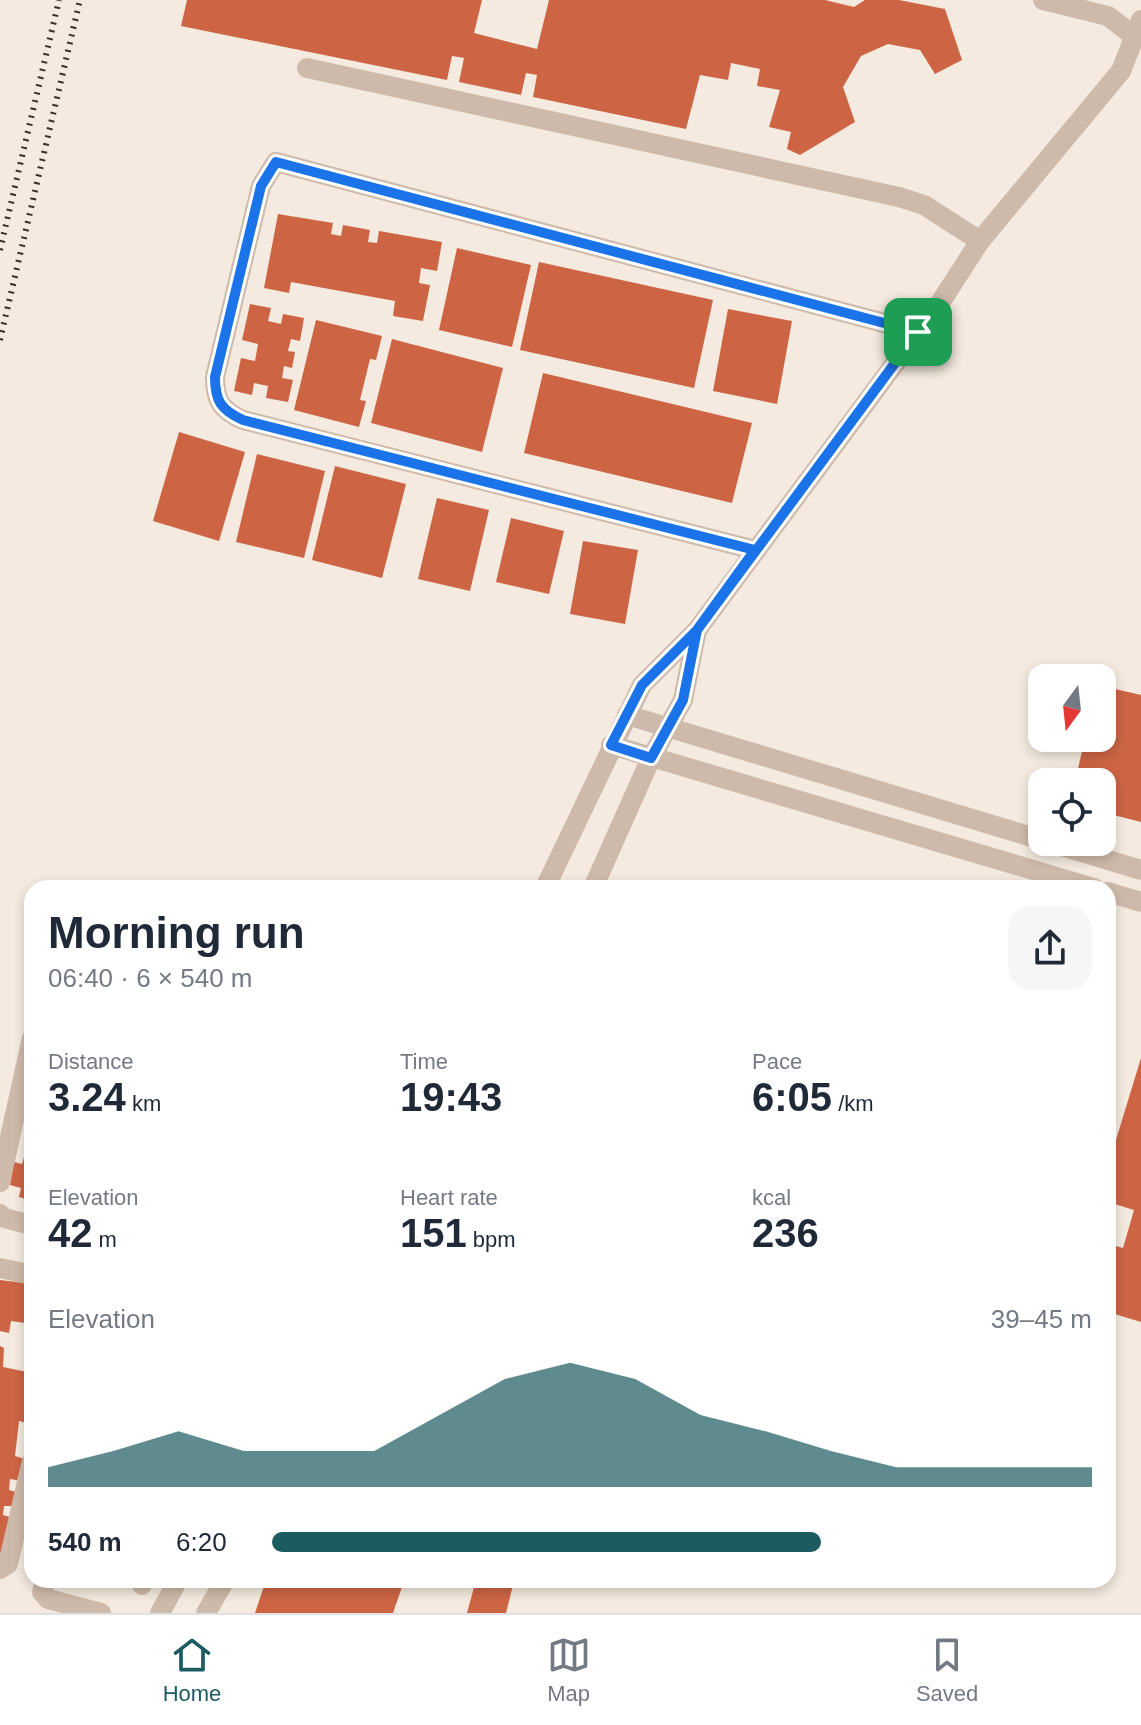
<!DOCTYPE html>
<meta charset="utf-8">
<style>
body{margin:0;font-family:Arial,sans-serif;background:#f6f6f7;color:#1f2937;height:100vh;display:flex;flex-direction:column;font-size:30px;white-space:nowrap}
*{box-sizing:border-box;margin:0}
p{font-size:26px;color:#747a83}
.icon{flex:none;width:44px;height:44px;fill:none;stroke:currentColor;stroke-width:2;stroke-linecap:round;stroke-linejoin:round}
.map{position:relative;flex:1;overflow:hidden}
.side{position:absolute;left:24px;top:880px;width:1092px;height:708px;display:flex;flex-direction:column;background:#fff;border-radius:24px;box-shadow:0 4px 12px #0003}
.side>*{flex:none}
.needle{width:52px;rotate:195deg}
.buttons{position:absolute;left:1028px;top:664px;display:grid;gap:16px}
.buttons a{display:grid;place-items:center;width:88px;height:88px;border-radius:16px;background:#fff;box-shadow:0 4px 12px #0003;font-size:40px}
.pin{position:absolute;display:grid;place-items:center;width:68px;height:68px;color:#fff;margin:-34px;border-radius:16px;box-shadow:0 4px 12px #0006}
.round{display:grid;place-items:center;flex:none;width:84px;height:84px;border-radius:24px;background:#f6f6f7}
.overview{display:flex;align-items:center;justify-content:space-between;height:136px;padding:0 24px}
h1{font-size:44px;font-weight:700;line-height:60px}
.stats{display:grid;grid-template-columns:repeat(3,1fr);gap:12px;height:136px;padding:8px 24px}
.stats div{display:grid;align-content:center}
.stats b{font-size:40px;font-weight:700}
.stats small{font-size:22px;font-weight:400}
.stats p{font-size:22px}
.chart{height:224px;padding:16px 24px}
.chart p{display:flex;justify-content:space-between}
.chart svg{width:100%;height:144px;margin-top:8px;fill:#1c5b5f;opacity:.7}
ul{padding:0 24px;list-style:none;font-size:26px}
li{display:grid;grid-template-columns:128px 96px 1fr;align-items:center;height:60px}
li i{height:20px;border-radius:10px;background:#1c5b5f}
.tab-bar{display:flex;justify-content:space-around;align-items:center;height:112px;border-top:2px solid #e0e1e3;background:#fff;font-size:22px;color:#747a83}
.tab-bar a{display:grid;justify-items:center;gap:4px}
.tab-bar .active{color:#1c5b5f}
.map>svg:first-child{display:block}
.building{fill:#cd6545}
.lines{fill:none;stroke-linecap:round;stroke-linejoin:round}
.minor{stroke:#cebaaa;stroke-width:20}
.rail{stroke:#3b2f2a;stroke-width:6;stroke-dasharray:2 6;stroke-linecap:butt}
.route-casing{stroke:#fff;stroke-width:16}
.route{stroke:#1a73e8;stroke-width:10}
</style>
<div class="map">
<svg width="1141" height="1613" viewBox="0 0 1141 1613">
<rect width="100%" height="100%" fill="#f4eadf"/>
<g class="building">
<polygon points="187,0 482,0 474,33 537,49 549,0 825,0 854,7 865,0 899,0 945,9 962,60 935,74 920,50 888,44 861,56 843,87 855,122 800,155 787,149 791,132 769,127 780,90 757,86 760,69 731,63 728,80 700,75 686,129 533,97 537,75 526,73 521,95 459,82 464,58 452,56 447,80 181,26"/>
<polygon points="278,214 333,223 331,234 341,236 343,225 370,230 368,242 377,243 379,231 442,242 437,271 421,268 419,283 430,285 423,321 393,316 395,301 291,282 289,293 264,288"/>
<polygon points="457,248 531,265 512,347 439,330"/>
<polygon points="539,262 713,300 694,388 520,350"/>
<polygon points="250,304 271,308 268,321 281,324 283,314 304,318 300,341 291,339 288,351 295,352 292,368 284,366 282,378 293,380 288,402 266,398 268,386 254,383 252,395 234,391 241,358 255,361 258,344 242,340"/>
<polygon points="728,309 792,321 777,404 713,391"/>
<polygon points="316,320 382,336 376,360 370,359 360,400 366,401 359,427 294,410"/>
<polygon points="392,339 503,368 482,452 371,423"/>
<polygon points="543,373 752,423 732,503 524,453"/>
<polygon points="179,432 245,452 219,541 153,521"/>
<polygon points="257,454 325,471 304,558 236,542"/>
<polygon points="335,466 406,484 382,578 312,560"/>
<polygon points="437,498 489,510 470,591 418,579"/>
<polygon points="511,518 564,531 549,594 496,582"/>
<polygon points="583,541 638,550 625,624 570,614"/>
<polygon points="1102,686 1141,695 1141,822 1102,812 1102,782 1075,782 1085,738 1102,738"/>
<polygon points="1141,1058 1141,1322 1108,1312 1108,1244 1123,1248 1134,1210 1108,1202 1108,1166"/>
<polygon points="31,1097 32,1098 32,1201 19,1197 21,1188 10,1185 14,1162 22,1164 26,1150 30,1126 25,1125"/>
<polygon points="0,1280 32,1284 32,1324 11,1321 9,1333 0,1331"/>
<polygon points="0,1346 4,1348 3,1367 32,1373 32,1420 31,1424 19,1421 15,1456 25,1459 21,1481 10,1479 9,1490 16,1492 12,1506 4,1506 3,1515 10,1517 3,1552 0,1552"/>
<polygon points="266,1580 391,1580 403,1584 393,1613 255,1613"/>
<polygon points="476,1580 493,1580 513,1585 506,1613 467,1613"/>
</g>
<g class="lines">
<g class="minor">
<polyline points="1043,0 1108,16 1135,37"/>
<polyline points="307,68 899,197 924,205 980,241"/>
<path d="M755 550 243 420C221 410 215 401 215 377L261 186 276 162 918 332"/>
<polyline points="627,715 1042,840"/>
<polyline points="611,745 1094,888"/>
<polyline points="1048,842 1141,870"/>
<polyline points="545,888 642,685 697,630 940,303 980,241 1121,71 1141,20"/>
<polyline points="593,888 651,758 683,700 697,630"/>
<polyline points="1108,892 1141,902"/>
<polyline points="0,1182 32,1038"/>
<polyline points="0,1214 4,1218 32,1225"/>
<polyline points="0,1268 32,1275"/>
<polyline points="0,1569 8,1564 32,1461"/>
<polyline points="45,1580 42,1592 48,1599 101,1613"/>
<polyline points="142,1585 144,1580"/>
<polyline points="160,1613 178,1580"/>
<polyline points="206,1613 225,1580"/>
</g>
<g class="rail">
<polyline points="0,250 59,0"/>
<polyline points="0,340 80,0"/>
</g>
</g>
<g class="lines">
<g class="route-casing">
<path id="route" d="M918 332 276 162 261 186 215 377C215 401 221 410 243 420L755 550 697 630 642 685 611 745 651 758 683 700 697 630 918 332"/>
</g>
<use href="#route" class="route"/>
</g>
</svg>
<div class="buttons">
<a><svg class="needle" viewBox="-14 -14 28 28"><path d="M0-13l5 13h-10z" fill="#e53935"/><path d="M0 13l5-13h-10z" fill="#747a83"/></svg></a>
<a><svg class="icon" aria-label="locate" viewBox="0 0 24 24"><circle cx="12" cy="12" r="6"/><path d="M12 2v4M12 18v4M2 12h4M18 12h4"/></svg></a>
</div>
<div class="pin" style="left:918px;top:332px;background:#1e9e55"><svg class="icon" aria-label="arrive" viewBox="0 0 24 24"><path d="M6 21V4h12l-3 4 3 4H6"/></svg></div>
<section class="side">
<div class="overview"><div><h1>Morning run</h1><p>06:40 · 6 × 540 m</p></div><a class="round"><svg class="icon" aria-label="share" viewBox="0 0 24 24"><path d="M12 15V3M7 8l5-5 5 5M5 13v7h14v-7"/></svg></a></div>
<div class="stats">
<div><p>Distance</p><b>3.24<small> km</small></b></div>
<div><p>Time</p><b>19:43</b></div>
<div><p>Pace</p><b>6:05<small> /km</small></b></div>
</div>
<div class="stats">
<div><p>Elevation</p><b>42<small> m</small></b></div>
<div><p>Heart rate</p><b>151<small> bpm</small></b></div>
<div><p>kcal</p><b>236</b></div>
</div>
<div class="chart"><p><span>Elevation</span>39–45 m</p>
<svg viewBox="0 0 160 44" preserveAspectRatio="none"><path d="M0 44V38L10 33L20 27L30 33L40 33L50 33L60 22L70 11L80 6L90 11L100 22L110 27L120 33L130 38L140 38L150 38L160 38V44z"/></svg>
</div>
<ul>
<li><b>540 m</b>6:20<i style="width:67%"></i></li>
</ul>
</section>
</div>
<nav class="tab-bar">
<a class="active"><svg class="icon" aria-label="home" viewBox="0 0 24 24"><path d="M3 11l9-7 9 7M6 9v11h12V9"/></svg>Home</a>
<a><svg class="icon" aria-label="map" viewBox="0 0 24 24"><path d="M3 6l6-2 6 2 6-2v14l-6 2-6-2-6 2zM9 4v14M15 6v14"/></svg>Map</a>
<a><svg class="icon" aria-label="saved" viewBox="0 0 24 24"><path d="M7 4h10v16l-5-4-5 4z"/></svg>Saved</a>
</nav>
